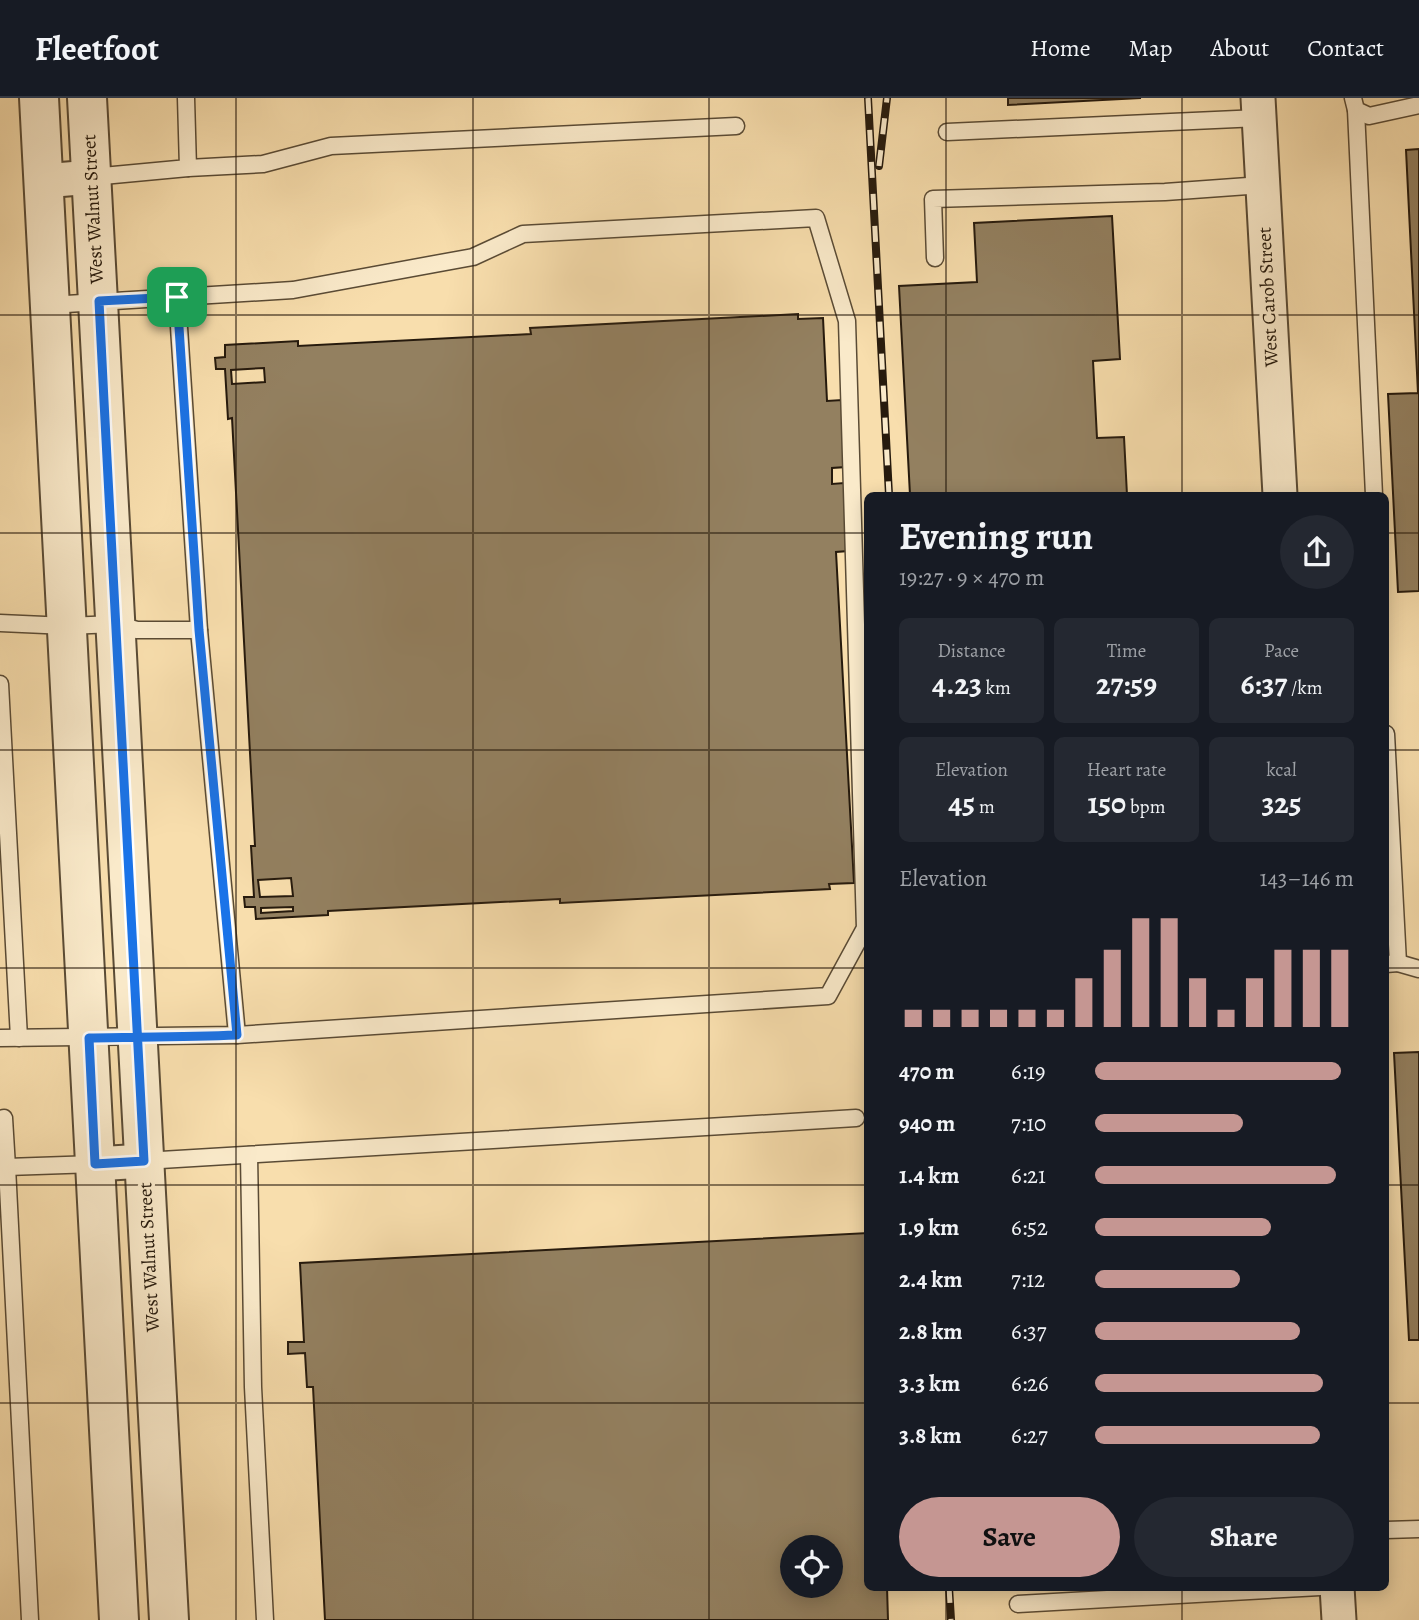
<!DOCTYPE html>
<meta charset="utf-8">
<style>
body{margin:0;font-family:Alegreya,serif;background:#242831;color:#f1f3f6;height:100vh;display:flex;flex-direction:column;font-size:26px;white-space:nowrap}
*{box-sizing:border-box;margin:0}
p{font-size:23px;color:#9ea1a6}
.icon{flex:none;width:38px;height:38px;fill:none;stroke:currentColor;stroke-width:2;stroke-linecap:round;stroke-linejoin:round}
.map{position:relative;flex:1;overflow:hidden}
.panel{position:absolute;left:864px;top:394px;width:525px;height:1099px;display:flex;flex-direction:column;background:#171b24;border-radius:10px;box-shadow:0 4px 18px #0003}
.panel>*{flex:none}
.controls{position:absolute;left:780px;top:1437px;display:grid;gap:14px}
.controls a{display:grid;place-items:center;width:63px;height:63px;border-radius:50%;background:#171b24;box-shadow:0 4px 18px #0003;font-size:35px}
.pin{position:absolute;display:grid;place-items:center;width:60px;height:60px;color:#fff;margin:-30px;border-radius:14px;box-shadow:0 4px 10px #0006}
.round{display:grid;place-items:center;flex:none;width:74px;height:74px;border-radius:37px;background:#242831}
.overview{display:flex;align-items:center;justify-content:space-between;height:119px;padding:0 35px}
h1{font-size:38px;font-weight:700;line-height:52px}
.figures{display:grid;grid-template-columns:repeat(3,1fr);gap:10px;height:119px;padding:7px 35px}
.figures div{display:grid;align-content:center;border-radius:10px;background:#242831;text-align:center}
.figures b{font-size:30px;font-weight:700}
.figures small{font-size:19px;font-weight:400}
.figures p{font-size:19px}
.chart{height:196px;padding:14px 35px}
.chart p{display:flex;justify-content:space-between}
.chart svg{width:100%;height:126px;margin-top:7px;stroke:#c59692;stroke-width:6}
.primary-button{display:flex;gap:14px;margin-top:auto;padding:14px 35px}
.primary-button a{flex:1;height:80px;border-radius:42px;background:#c59692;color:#111;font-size:28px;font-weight:700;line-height:80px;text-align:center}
.primary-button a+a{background:#242831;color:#f1f3f6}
ul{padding:0 35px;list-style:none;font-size:23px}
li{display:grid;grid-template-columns:112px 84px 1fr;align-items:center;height:52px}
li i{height:18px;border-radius:9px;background:#c59692}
header{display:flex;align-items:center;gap:42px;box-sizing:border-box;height:98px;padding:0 35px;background:#171b24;border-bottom:2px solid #363941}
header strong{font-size:33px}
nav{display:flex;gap:38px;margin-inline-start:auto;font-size:24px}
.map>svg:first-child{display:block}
.building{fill:#938060;stroke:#261a0d;stroke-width:2;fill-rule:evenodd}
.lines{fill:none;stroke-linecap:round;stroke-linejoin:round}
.service-casing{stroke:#5a4b35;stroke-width:19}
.minor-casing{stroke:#5a4b35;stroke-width:37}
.tertiary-casing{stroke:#5a4b35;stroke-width:42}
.service{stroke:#faeaca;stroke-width:16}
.minor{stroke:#faeaca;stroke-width:33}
.tertiary{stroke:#faeaca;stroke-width:38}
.rail-casing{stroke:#261a0d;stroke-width:8}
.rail{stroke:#faeaca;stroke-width:5;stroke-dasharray:16;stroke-linecap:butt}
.route-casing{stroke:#fff;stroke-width:14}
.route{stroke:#1a73e8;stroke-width:9}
.grid{fill:none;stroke:#261a0d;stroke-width:2;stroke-opacity:0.55}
.labels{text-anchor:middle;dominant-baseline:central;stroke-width:7;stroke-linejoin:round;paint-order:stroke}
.street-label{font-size:19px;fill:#261a0d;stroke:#faeaca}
</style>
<header>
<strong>Fleetfoot</strong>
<nav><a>Home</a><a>Map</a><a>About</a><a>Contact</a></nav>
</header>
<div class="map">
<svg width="1419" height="1522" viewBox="0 0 1419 1522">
<rect width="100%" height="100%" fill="#f8dead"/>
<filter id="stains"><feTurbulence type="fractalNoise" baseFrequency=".00286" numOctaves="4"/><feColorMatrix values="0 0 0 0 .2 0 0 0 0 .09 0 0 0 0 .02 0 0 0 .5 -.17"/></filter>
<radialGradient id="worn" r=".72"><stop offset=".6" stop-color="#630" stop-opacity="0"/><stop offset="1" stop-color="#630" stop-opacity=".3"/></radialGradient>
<g class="building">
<polygon points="1008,0 1141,0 1008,7"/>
<polygon points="1419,51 1419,493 1398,494 1388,296 1418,295 1406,52"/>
<polygon points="1112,118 1120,261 1093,263 1097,340 1124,339 1127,397 910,397 899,188 977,184 974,125"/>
<path d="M798 216V221L823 220 827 303 842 302 846 369 832 370V386L844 385 848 453 836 454 854 785 829 786 830 791 560 805V801L328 813V817L256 821 255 809H245L244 799H254L251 748H255L232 320 228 321 225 271H216L215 260 225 259V247L298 243V248L531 236 530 230ZM264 270 265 284 232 286 231 272ZM291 780 293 798 260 799 258 782ZM293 809V813L261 815V810Z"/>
<polygon points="1419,954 1419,1242 1409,1242 1394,955"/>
<path d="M868 1135V1489H887L888 1522H325L313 1289H307L305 1255 288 1256V1244H304L300 1165ZM793 1449H831V1488H793Z"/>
</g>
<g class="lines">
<g class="service-casing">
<g id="service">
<polyline points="1353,0 1356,12 1369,18 1419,7"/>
<polyline points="1356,12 1374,397"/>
<polyline points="947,34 1259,20"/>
<polyline points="188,70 263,66 331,48 736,28"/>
<polyline points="92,79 188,70 186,0"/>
<polyline points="935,160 933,101 1165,94 1262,87"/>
<polyline points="177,199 199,532 237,937"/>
<polyline points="0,525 67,528 115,526 137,532 199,532"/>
<polyline points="0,586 19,940"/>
<polyline points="1386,636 1398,865 1386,866"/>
<polyline points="1398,865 1419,871"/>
<polyline points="0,940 237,937 828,898 865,830 847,223 816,120 523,136 473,159 293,192 50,207"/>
<polyline points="0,1021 4,1020 7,1069 95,1066"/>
<polyline points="249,1057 253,1289 265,1522"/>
<polyline points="144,1063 856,1020"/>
<polyline points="7,1069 30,1522"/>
<polyline points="1386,1432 1419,1431"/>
<polyline points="1018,1506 1320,1489"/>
</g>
</g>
<g class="minor-casing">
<g id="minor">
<polyline points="1258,0 1280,397"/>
<polyline points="43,83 92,79"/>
<polyline points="95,1066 144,1063"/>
<polyline points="1337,1489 1339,1522"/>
</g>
</g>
<g class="tertiary-casing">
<g id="tertiary">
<polyline points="39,0 119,1522"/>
<polyline points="87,0 169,1522"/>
</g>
</g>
<use href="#service" class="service"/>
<use href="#minor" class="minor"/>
<use href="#tertiary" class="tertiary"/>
<g class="rail-casing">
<g id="rail">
<polyline points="868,0 889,397"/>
<polyline points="879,68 887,0"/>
<polyline points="949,1489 951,1522"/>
</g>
</g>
<use href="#rail" class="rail"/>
</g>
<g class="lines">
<g class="route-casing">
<path id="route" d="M177 199 99 203C113 490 130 777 144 1063L95 1066 89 940C138 939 188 939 237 937L199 532 177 199"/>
</g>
<use href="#route" class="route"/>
</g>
<path class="grid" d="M236 0V1522M473 0V1522M709 0V1522M946 0V397M1182 0V397M0 217H1419M0 435H868M1386 435H1419M0 652H868M1386 652H1419M0 870H868M1386 870H1419M0 1087H868M1386 1087H1419M0 1305H868M1386 1305H1419M946 1489V1522M1182 1489V1522"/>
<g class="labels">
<g class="street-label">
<text transform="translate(93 111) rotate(-93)">West Walnut Street</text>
<text transform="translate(1268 199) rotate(-93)">West Carob Street</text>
<text transform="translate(149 1159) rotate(-93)">West Walnut Street</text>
</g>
</g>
<rect width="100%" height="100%" filter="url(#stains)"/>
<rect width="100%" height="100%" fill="url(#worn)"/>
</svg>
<div class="controls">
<a><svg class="icon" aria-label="locate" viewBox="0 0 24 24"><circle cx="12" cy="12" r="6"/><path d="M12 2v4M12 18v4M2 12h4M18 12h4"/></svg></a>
</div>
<div class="pin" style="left:177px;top:199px;background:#1e9e55"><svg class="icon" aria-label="arrive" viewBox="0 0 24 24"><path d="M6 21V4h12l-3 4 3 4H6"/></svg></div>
<section class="panel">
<div class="overview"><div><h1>Evening run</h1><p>19:27 · 9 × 470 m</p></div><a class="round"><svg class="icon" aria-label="share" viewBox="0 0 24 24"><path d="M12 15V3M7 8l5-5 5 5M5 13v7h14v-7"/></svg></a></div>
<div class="figures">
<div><p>Distance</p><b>4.23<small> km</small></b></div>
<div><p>Time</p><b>27:59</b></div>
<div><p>Pace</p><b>6:37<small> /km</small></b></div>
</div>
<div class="figures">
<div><p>Elevation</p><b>45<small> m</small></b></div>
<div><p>Heart rate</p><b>150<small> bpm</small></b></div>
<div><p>kcal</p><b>325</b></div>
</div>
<div class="chart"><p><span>Elevation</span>143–146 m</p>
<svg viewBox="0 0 160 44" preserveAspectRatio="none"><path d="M5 44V38M15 44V38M25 44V38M35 44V38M45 44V38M55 44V38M65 44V27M75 44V17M85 44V6M95 44V6M105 44V27M115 44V38M125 44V27M135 44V17M145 44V17M155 44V17"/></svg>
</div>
<ul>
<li><b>470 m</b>6:19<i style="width:95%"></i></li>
<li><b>940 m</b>7:10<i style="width:57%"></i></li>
<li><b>1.4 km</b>6:21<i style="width:93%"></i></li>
<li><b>1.9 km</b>6:52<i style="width:68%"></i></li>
<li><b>2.4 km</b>7:12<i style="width:56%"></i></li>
<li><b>2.8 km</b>6:37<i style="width:79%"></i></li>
<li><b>3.3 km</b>6:26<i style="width:88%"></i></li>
<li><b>3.8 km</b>6:27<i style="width:87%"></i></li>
</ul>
<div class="primary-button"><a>Save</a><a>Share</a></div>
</section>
</div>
